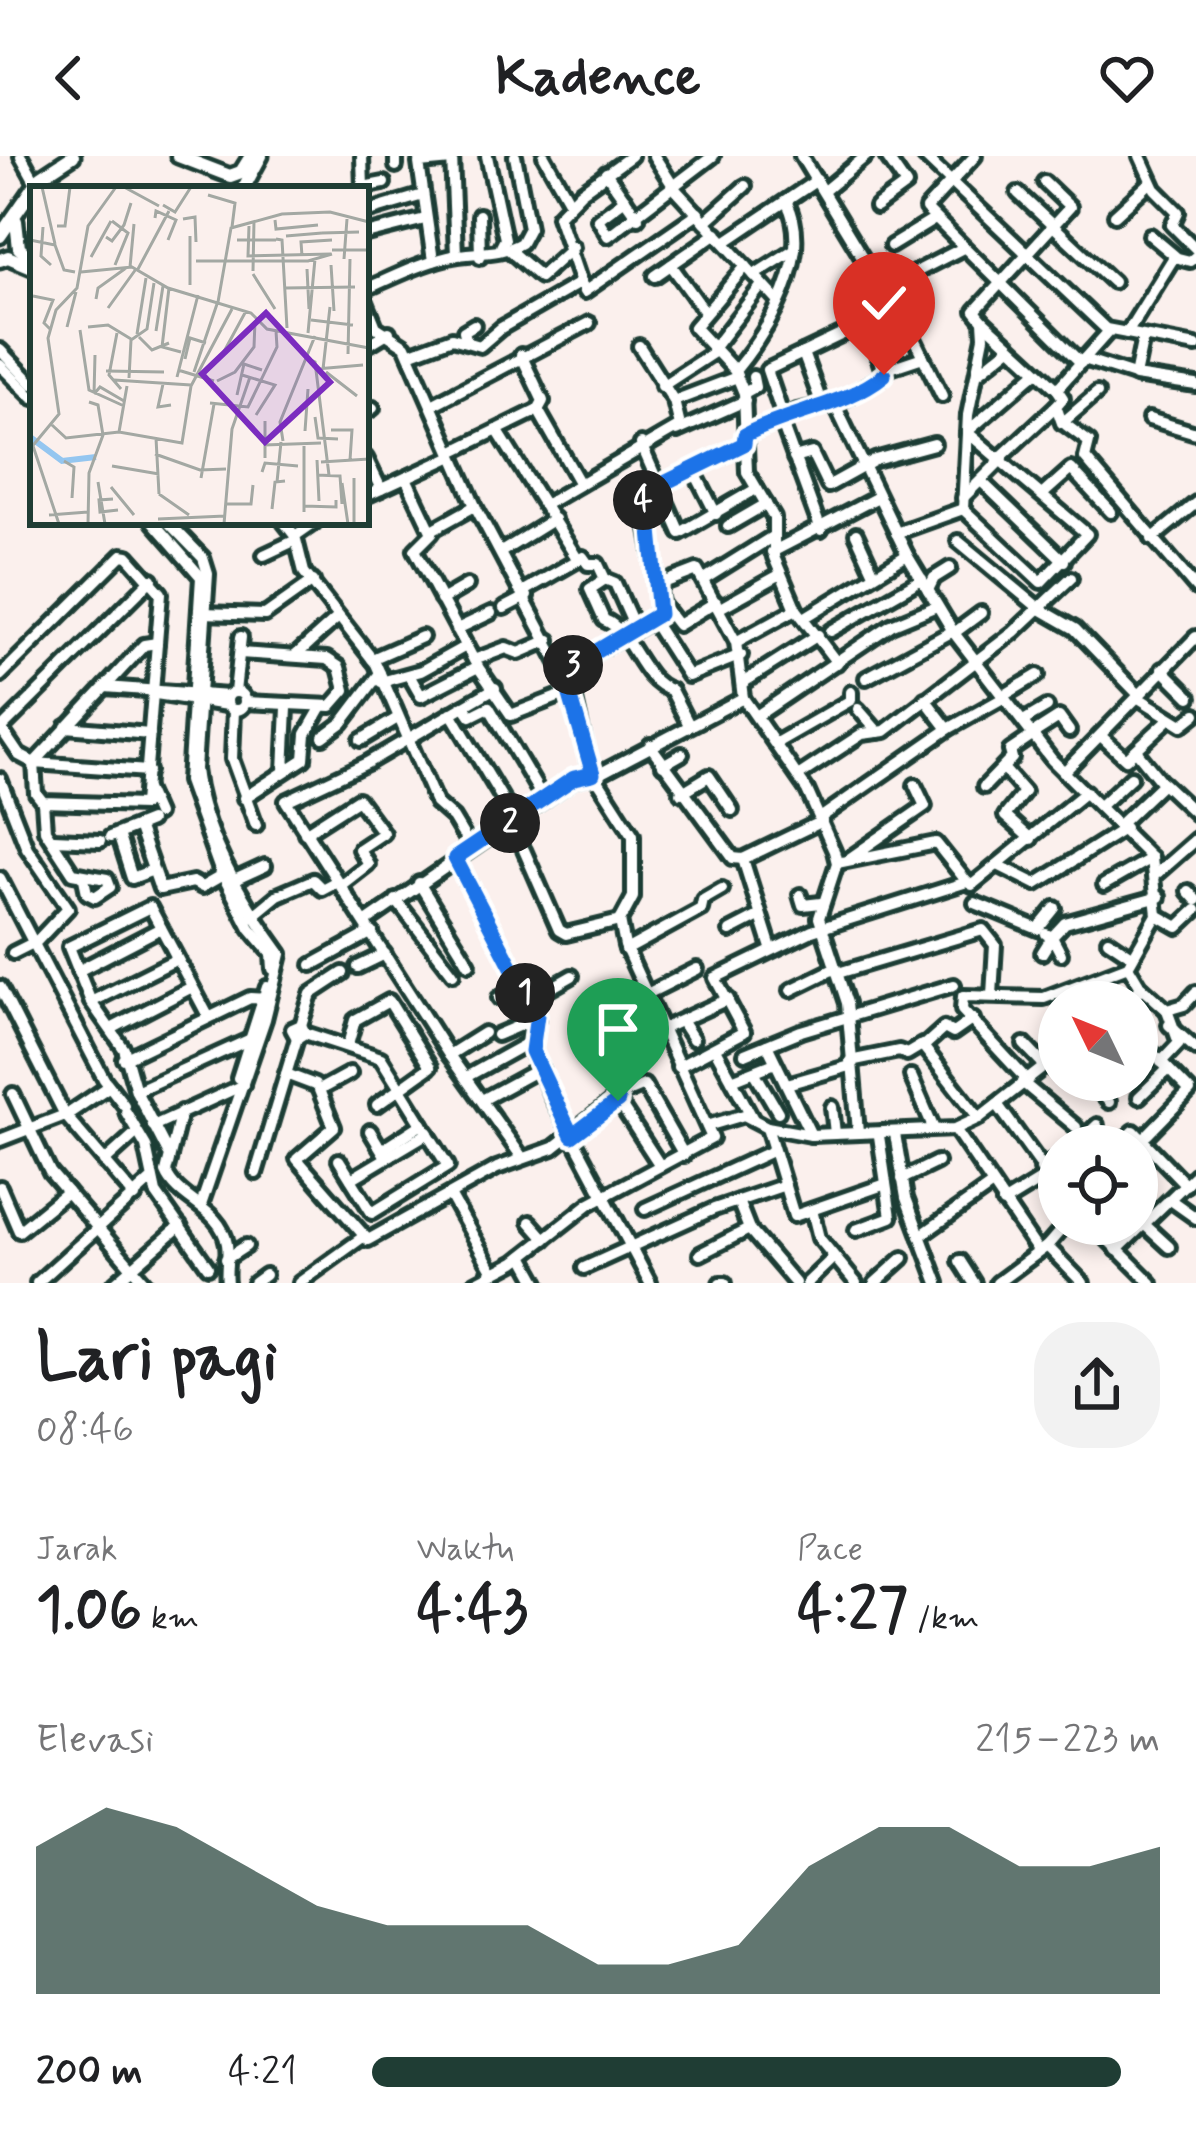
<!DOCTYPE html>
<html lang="id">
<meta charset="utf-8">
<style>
body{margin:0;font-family:Mynerve,sans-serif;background:#f2f2f2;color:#202124;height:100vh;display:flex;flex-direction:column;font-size:45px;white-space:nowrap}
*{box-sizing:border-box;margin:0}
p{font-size:39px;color:#757577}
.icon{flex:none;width:66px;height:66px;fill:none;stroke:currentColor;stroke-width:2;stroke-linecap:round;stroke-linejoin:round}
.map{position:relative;height:1127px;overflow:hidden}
.side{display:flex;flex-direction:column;background:#fff;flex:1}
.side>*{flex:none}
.needle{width:78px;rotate:313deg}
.buttons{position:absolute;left:1038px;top:825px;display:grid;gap:24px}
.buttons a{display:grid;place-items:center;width:120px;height:120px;border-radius:50%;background:#fff;box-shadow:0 6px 18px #0003;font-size:60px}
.pin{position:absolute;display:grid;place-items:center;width:102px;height:102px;color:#fff;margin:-123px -51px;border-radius:50% 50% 50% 0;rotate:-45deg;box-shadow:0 0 12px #0007}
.pin .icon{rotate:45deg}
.km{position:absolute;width:60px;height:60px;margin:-30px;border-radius:50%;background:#222;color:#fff;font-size:33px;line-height:60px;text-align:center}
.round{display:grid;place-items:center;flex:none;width:126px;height:126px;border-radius:48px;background:#f2f2f2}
.summary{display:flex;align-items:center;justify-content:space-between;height:204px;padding:0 36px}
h1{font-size:66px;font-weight:700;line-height:90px}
.metrics{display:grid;grid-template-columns:repeat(3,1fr);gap:18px;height:204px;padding:12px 36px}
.metrics div{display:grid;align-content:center}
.metrics b{font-size:60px;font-weight:700}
.metrics small{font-size:33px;font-weight:400}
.metrics p{font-size:33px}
.chart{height:336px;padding:24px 36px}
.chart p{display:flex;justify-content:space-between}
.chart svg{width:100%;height:216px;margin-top:12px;fill:#1f3d34;opacity:.7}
ul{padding:0 36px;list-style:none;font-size:39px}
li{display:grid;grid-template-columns:192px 144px 1fr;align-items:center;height:90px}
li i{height:30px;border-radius:15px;background:#1f3d34}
header{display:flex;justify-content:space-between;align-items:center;height:156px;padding:0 36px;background:#fff;font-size:54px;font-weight:700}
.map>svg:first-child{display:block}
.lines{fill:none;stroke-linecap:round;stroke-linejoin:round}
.minor-casing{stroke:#1f3d34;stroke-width:20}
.major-casing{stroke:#1f3d34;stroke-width:21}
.minor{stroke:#fff;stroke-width:10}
.major{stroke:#fff;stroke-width:12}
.route-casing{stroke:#fff;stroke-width:24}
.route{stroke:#1a73e8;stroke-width:15}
.inset-river{fill:none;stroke:#94c6f0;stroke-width:6}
.inset-road{fill:none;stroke:#a3a8a3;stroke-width:3}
.view{fill:#7b2cbf;fill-opacity:0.15;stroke:#7b2cbf;stroke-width:6}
.inset-edge{fill:none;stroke:#1f3d34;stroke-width:6}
</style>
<header><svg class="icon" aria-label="back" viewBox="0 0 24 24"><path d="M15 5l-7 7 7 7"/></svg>Kadence<svg class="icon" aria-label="heart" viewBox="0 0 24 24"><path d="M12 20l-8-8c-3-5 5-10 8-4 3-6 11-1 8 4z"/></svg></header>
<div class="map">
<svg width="1196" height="1127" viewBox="0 0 1196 1127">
<rect width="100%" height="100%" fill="#fbf0ed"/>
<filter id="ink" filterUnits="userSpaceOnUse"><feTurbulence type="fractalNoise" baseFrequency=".00833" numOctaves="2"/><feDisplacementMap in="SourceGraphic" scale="24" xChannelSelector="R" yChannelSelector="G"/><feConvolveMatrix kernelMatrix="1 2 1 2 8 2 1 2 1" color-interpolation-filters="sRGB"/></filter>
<g filter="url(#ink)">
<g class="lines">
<g class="minor-casing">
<g id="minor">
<polyline points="21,0 36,27"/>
<polyline points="362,0 363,33"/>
<polyline points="396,0 396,10"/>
<polyline points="452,0 456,99"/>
<polyline points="487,0 505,83 501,91"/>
<polyline points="544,0 570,46"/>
<polyline points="631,0 581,36 558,60 584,136 698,57"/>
<polyline points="654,0 675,33 777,144"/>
<polyline points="801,0 872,117 868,169 884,219 835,249 907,399 954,477 1052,604 1151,702 1157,759 1128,810 1140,830 1167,854 1184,849 1196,836"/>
<polyline points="924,0 1106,173 1196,190"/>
<polyline points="975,0 926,53 1081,207"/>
<polyline points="1140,0 1155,33 1178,56 1172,69 1196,93"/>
<polyline points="606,17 638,62"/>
<polyline points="363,31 384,27"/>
<polyline points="825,34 866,0"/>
<polyline points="1018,37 1113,126"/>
<polyline points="625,43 598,63 608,80 713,0"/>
<path d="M787 47C814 100 769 174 735 215L744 237 747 316 774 362V401L796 453 837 507"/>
<polyline points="876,51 906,29 886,0"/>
<polyline points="366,56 423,39"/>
<polyline points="479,59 480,101"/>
<polyline points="1115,59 1151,26"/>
<polyline points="705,66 745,30"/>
<polyline points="366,78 425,63"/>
<polyline points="1150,79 1175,100"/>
<polyline points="725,86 817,24"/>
<polyline points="891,90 935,63"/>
<polyline points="508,93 540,121 573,91"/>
<polyline points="433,105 419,7 452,4"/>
<polyline points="671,109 705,156"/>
<polyline points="754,119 795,93"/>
<polyline points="655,120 717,77"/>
<polyline points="854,129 873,129"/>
<path d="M366 133C393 121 419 108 448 101 472 95 499 100 521 87L529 72 515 0"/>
<polyline points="873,138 963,92"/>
<polyline points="366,146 376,171 405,190 475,350 573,535 590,612 633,679 633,741 620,765 625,790 712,982 589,1048 515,1106 475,1127"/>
<polyline points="848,154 870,156"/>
<polyline points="983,165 1057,233"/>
<polyline points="1127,177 1174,101 1190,105 1196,100"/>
<polyline points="1143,181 1135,220 1196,229"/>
<polyline points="466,183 464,175 474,169"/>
<polyline points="366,190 389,176"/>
<polyline points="0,194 33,228"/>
<polyline points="712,194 762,129"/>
<polyline points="803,197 821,246"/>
<polyline points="409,198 452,182 480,190 501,172 581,126"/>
<polyline points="521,199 543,245 538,254"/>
<polyline points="923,201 908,170 926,157"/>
<polyline points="1084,203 1134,219"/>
<polyline points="0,209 33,242"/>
<polyline points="884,214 923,201 942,240"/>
<polyline points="735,215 694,171 746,110"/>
<polyline points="1036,216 967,276 1087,378 1041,426 963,353 968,259 984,181 983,165 975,155 1070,51 1044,26"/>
<polyline points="978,217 1010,191"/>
<polyline points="662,230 714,196"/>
<polyline points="744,237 755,231 753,221"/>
<polyline points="1097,237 1062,267 1056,250 1063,242 1057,233 1109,175"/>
<polyline points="674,245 737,221"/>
<polyline points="432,249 589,167"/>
<polyline points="538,254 580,328"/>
<polyline points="366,256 373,252"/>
<polyline points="783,261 767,214 868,166"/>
<polyline points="780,262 821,374"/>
<polyline points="1149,263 1196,277"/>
<polyline points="1066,269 1089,286 1085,302 1196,432"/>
<polyline points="677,275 745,245"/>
<polyline points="499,277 578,404"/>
<polyline points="745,279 797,255 835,247"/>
<polyline points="641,288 680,377 756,333"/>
<polyline points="452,296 538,254"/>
<polyline points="1001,301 1056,250"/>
<polyline points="366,302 381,333"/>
<polyline points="794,302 812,297 828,330 875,304 934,288"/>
<polyline points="693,313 716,358"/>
<polyline points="406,322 432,377 415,394 476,508 511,559 573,535"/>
<polyline points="981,325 1064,405"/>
<polyline points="1043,338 1071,313 1111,356"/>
<polyline points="366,340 453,300"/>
<polyline points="963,342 1003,302"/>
<polyline points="546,348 680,270 674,245 639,190"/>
<polyline points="153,366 201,421 188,625 220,714 250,772 272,798 273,813"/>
<path d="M168 366 203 402 208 418 195 613C202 678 243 746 281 798L265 863 201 1049"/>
<polyline points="284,366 295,380"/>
<polyline points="315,366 295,380 304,416 376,508 436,647 453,662 471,692"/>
<polyline points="728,370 766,348"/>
<polyline points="432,374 475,350"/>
<polyline points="896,377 963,353"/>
<polyline points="856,378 874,417"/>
<polyline points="1152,383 1196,347"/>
<polyline points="958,385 1040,453 1075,473 1139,539"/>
<polyline points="501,396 554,363"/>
<polyline points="772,396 878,341"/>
<polyline points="264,399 294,385"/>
<path d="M605 423 590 433 604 464C632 474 640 525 671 534L689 569"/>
<polyline points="703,424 772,381"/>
<polyline points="658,429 697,414 736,486 743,542"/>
<polyline points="928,434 934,422 950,412"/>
<polyline points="524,435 583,401 588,408 598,408 605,423 615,427 635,472"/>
<polyline points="441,444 467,429"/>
<polyline points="661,447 678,469 716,446"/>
<polyline points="504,452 527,440"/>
<polyline points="720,452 781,418"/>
<polyline points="202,457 265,459 313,425"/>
<polyline points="804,462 907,399"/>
<polyline points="652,464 661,447 642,338 744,288"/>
<polyline points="457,473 491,457"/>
<polyline points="831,475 922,423"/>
<polyline points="954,477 981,457"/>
<polyline points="736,486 796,453"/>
<polyline points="240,497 327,503 339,511 345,534 331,550 245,546"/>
<polyline points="295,500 335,464"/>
<polyline points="372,503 422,481"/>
<polyline points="474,504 506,492 519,497 549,484"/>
<polyline points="1162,513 1190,541"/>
<polyline points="563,515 652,464 688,520 741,499"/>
<polyline points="409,519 421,540 478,511"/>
<polyline points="0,520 122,399 128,400 161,437 144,649 43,646 36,637 34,607 148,615"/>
<polyline points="866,522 953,475"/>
<polyline points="381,526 421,515 466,490"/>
<polyline points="744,526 818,479"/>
<polyline points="105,531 228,540"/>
<polyline points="495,532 367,607 286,645 449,899 521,1000"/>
<circle cx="236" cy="545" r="9"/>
<polyline points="235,536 241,481"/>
<polyline points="156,538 227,549"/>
<polyline points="1003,540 1038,519"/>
<polyline points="1137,541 1182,569 1196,558"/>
<polyline points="925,543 948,573"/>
<polyline points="464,550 471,560 489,551 544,644"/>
<polyline points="858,553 878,576"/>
<polyline points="234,554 232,603 256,669"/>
<polyline points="451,557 515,664"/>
<polyline points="758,559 891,469 937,450"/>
<polyline points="1025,564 1047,551"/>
<polyline points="0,571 19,599 34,607 144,489 157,487"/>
<polyline points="66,571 150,578"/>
<polyline points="1,573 152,423"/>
<polyline points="1034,577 1059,561 1069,575"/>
<polyline points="323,581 342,567 380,517"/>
<polyline points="1102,581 1126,603 1167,565"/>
<polyline points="361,584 396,563"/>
<polyline points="776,587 851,544 851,536"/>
<polyline points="650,589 733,702 743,703 822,665"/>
<polyline points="1137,596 1162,627"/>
<polyline points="663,609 682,598"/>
<polyline points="1003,612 1024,636 1005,660 1031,683"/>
<polyline points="284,615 287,552"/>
<polyline points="1064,616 1196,481"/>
<polyline points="798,620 862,578 885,575 1014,476 1071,422"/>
<polyline points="0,623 27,692 68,752 37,785 13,797"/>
<polyline points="984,631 1012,602 1010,595 1035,578"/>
<polyline points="146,633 157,658"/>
<polyline points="681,637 709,620 732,654"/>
<polyline points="244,642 304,603 306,578 321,552"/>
<polyline points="43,646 45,674 73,717 107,723 110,731 95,741 87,737 84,723"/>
<polyline points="1101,649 1131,621"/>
<polyline points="820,662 948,573 1005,541"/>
<polyline points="1121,667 1163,627 1196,658"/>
<polyline points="139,673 160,733 193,726 202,731 223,719"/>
<polyline points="305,677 358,643 383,677 359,693 368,708 341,729"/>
<polyline points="118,678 132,722 153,714"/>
<polyline points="110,681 150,665"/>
<polyline points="54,683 100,685"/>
<polyline points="524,694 559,774 566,778 620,765"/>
<polyline points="455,702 537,859 532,895 553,944 650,1127"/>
<polyline points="850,702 925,650 915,629"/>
<polyline points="743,703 771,792"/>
<polyline points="837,707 936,687 967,726"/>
<polyline points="998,709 1036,728 1125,672"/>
<polyline points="1155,719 1196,683"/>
<polyline points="0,722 104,923 124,949"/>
<polyline points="230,726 265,710"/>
<polyline points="419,727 469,808"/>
<polyline points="1104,729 1151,702"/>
<polyline points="1188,735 1196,744"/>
<polyline points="800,739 803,749 821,747"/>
<polyline points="396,744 453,818"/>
<polyline points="975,747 1038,773 1055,752"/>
<polyline points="1157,759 1178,771 1196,754"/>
<polyline points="249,763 278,739 313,724 322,733 337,725"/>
<polyline points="366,766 574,623 603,616 743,542 807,634 834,695 837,707 819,762 847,847 858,976"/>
<polyline points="730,775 759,760"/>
<polyline points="1108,784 1132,800"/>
<polyline points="626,794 701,753 703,744 722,733"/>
<polyline points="1042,797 1052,781 1046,778"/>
<polyline points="1061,798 1052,781 1065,767 1159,741"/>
<polyline points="312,809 372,776"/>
<polyline points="358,811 385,798"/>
<polyline points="78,815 161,772"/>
<polyline points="838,817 983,774 995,789 992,839"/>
<polyline points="0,831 65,959 135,1041"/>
<polyline points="791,834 836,812"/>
<polyline points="645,839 697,813"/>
<polyline points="499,842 521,830"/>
<polyline points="530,844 572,820"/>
<polyline points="91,846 177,803"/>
<polyline points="1124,846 1142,832"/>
<polyline points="682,866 693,883"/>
<polyline points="301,869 311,838 343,817"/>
<polyline points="1169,869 1196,893"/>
<polyline points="111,873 192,831"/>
<polyline points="660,874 728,843"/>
<polyline points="305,877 297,882 292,873 301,869 305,877 381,902 448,1010 372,1057 339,1004"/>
<polyline points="497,879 537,862"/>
<polyline points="1137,881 1190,935 1147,979"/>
<polyline points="1024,888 1045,910"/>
<polyline points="348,889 355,864 389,845 430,911 377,949"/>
<polyline points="767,889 811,979"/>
<polyline points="924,890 944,872 953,877 973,863"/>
<polyline points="715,893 732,924 775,907"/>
<polyline points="745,898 801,875 954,829"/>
<polyline points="449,899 484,877"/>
<polyline points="124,903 250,842 268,843"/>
<polyline points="850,905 899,895 907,898 922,889 979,962"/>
<polyline points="1161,906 1179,887 1167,854"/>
<polyline points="678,911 744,876 715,822 812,775 967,726 972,729 1086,636"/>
<polyline points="350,917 319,934 334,971 297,1003 368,1084 497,1012 553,992 620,939 644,929 684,999"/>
<polyline points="755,917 778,956"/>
<polyline points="286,918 315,929"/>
<polyline points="911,920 934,973"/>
<polyline points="466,921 531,885"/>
<polyline points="238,922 267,831"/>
<polyline points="1026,923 962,854 963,840 1044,842 1128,810"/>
<polyline points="732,924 753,963"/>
<polyline points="1089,924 1109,946"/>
<polyline points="1022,926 1076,971"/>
<polyline points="787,928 850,910"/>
<polyline points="136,935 124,893 91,846 69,791 150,751 208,860"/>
<polyline points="13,938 50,1016 145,1127"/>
<polyline points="1139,941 1168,913"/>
<polyline points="484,943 541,912"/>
<polyline points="618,945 659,1008"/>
<polyline points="997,948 1059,1034"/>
<polyline points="832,951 835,977"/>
<polyline points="71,956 108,931"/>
<polyline points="126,956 146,990 156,1037 208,1111"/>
<path d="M181 956 166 1016C178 1045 221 1052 227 1088 229 1101 225 1114 227 1127"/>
<polyline points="153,970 243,929"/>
<polyline points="707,970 744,959 767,971 811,979 955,973 979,962 1059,899"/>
<polyline points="767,971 794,1060 886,1028"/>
<polyline points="955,973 1038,1095"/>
<polyline points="370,975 384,998"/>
<polyline points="895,978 906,1042 938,1127"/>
<polyline points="0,984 65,959"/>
<polyline points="1075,990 1097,969"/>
<polyline points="1118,990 1134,975 1186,1029"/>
<polyline points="382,994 422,968"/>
<polyline points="168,997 136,935 255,881"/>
<polyline points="104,1006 136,977"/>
<polyline points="1041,1013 1059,1001"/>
<polyline points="256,1017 297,882"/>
<polyline points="351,1023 428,977"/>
<polyline points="902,1023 937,1006"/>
<polyline points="0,1031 19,1075 67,1036"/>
<polyline points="450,1039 493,1116"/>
<polyline points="738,1045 749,1073 795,1127"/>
<polyline points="1172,1045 1196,1062"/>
<polyline points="1003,1047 1047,1020"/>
<polyline points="645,1053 772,995"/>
<polyline points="812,1054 819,1082 856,1127"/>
<polyline points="530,1066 545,1083"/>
<polyline points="1092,1068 1151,1127"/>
<polyline points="1145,1069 1169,1091"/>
<polyline points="856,1074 891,1061 879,980"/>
<polyline points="920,1080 991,1030"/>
<polyline points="1047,1090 1083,1127"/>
<polyline points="1117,1094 1196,1018"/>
<polyline points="700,1098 749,1073"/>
<polyline points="523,1100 538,1127"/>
<polyline points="226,1103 246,1090"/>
<polyline points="960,1105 974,1127"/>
<polyline points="584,1112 714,1053 785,1029"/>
<polyline points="37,1127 150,1025"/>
<polyline points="115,1127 180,1070"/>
<polyline points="254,1127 265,1119"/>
<polyline points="299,1127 363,1081"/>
<polyline points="720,1127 725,1127"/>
<polyline points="807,1127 833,1102"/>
<polyline points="875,1127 903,1102"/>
<polyline points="997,1127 1047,1090 1066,1068"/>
</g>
</g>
<g class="major-casing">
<g id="major">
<polyline points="178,0 230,20 241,16 251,0"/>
<polyline points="243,33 261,0"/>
<polyline points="16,65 19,92 33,104"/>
<polyline points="0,80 41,21 73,0"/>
<polyline points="0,104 8,101 32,111"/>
</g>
</g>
<use href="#minor" class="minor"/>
<use href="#major" class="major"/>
</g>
</g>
<g class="lines" filter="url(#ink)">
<g class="route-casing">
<path id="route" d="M618 945 572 980 532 895 537 859 455 702 574 622 593 618 563 515 659 458 651 374 642 338 744 288 745 279C788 256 848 249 884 219"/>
</g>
<use href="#route" class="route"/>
</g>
<g transform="translate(30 30)">
<rect width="339" height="339" fill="#fbf0ed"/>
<path class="inset-river" d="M0 251 32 275 66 271"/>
<path class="inset-road" d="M12 1 25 58M94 1 129 20M178 9 205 17 202 41M133 19 145 26 161 1M125 32 126 25 146 34 138 54M153 33 165 31 166 56M245 34 246 43 288 39M82 35 98 47 85 79M27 40H35L40 1M219 40 218 70 301 68M13 41 11 70 21 79M292 47 329 46M160 50V99M256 50 292 47M76 51 82 55 94 39 101 17M246 53 252 54 257 142M0 54 25 59 34 84 45 86M207 54H246M302 64H339M272 70 271 56 302 54M61 71 81 35M314 73 317 33M166 75H278L302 68M301 79 304 125M100 81 104 38M108 83 139 25M277 83 279 123M223 85 224 35M51 86 102 81 138 102 221 127 237 143 339 162M223 88 245 123M139 102 132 161 151 166M255 102 325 101M3 110 23 114 14 137 20 143M66 113 68 102 96 82M188 116 201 42 252 28 300 26 339 36M78 122 106 83M281 134 323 139M37 141 46 106M58 141 78 139 101 153M50 144 59 204 94 220M126 145 133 100M87 147 79 189 91 203M278 147 285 73M107 148 116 92M109 151 122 164 139 157M318 168 320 73M191 171 216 125M155 173 160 152 176 157M279 173 285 176 299 289M286 183 333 179M293 183 300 121M148 184 184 195M76 185 134 186M164 186 187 118M296 186 327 210M212 189 245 199 226 229M147 191 168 109M99 192 101 154 117 143 124 97M84 194 161 199M187 195 205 186 224 161 225 135M133 198 128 221 141 219M64 208 65 169M64 208 70 201 94 215M207 209 214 178 232 184M180 217 218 221 247 161 246 145M285 231 288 252 308 253M235 235V272M22 239 36 252 89 246 152 257 161 200 202 123M301 244H322L320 274M275 245 278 203M89 246 97 200M126 252 129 308M253 255 250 236 285 150M274 257V326M234 259 291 257M3 260 29 338M0 263 29 228 18 152 26 124 47 102 58 40 86 1M125 268 170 284 196 283M287 274 289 315M34 275 44 281 42 312M291 276 339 273M82 280 129 288M232 286 235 277 268 280M287 289 310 290 312 318M171 292 184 218M68 296 75 338M247 296 251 256M312 297 318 338M81 301 104 329M129 308 159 329M83 313 69 314 70 326 88 324M196 318H221L223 299M274 320 306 321V314M242 323 245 296 255 295M19 329 58 326M128 333 195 330M58 338 59 287 73 249 68 219 59 216M194 338 202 243 220 191M324 338V292"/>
<path class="view" d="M236 127 300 196 235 256 172 188Z"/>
<rect width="339" height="339" class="inset-edge"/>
</g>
</svg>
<div class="buttons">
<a><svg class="needle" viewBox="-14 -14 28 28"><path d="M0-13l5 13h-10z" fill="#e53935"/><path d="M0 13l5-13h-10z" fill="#757577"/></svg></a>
<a><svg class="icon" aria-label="locate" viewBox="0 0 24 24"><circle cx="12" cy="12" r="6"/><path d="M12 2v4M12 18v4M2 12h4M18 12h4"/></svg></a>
</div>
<div class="pin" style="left:618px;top:945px;background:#1e9e55"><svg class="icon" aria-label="arrive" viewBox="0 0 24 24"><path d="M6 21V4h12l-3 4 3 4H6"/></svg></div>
<div class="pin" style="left:884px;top:219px;background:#d93025"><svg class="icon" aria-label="check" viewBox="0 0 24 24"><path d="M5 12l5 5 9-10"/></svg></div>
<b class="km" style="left:525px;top:837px">1</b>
<b class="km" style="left:510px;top:667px">2</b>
<b class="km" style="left:573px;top:509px">3</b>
<b class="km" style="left:643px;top:344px">4</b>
</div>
<section class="side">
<div class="summary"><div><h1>Lari pagi</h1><p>08:46</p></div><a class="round"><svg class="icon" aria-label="share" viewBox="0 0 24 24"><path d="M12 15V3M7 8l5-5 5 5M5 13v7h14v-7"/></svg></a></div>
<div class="metrics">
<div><p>Jarak</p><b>1.06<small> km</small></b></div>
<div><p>Waktu</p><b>4:43</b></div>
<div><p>Pace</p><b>4:27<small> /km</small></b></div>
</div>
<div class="chart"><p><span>Elevasi</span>215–223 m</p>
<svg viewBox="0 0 160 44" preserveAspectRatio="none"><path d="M0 44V14L10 6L20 10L30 18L40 26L50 30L60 30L70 30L80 38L90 38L100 34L110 18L120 10L130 10L140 18L150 18L160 14V44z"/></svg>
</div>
<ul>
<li><b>200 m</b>4:21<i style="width:95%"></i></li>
</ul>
</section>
